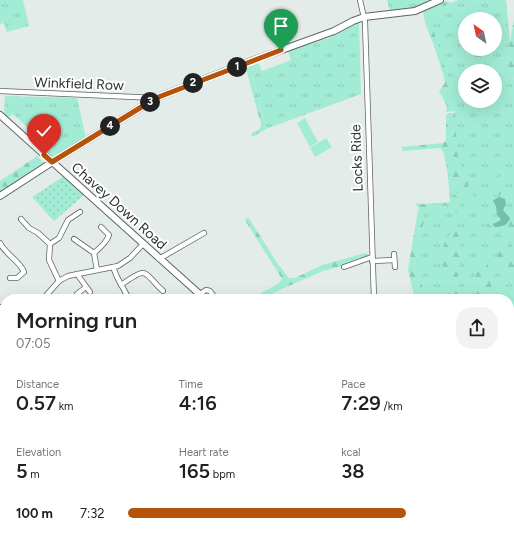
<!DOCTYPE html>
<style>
body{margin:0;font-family:Figtree,sans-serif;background:#f2f2f2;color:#202124;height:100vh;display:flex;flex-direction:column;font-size:15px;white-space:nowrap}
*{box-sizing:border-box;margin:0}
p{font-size:13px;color:#757577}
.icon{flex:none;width:22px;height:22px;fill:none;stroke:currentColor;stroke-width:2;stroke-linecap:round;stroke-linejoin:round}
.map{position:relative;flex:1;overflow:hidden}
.details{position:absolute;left:0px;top:294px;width:514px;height:242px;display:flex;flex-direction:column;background:#fff;border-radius:16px 16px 0 0;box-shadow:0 4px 16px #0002}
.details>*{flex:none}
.needle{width:26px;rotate:327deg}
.controls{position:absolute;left:458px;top:12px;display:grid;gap:8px}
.controls a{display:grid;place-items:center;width:44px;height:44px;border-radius:50%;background:#fff;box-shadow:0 4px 16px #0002;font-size:20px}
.pin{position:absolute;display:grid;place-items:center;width:34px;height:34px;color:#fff;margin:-41px -17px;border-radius:50% 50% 50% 0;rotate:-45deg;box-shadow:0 0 4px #0007}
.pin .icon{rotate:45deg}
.km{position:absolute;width:20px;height:20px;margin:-10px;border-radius:50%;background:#222;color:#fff;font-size:11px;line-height:20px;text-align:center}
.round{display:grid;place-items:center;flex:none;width:42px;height:42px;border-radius:16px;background:#f2f2f2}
.overview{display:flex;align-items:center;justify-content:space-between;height:68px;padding:0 16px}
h1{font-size:22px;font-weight:600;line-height:30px}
.stats{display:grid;grid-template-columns:repeat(3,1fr);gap:6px;height:68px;padding:4px 16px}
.stats div{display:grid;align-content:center}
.stats b{font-size:20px;font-weight:600}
.stats small{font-size:11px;font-weight:400}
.stats p{font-size:11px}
ul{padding:0 16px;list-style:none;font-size:13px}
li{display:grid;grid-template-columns:64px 48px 1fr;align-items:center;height:30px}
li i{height:10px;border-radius:5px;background:#b45309}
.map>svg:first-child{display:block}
.grass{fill:url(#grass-tufts);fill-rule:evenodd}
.forest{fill:url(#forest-firs)}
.garden{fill:url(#garden-dots)}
.pitch{fill:#a2ecd6}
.water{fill:#71c0aa}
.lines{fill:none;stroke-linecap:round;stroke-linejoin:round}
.stream{stroke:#71c0aa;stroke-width:1}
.minor-casing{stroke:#5d6462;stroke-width:6}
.major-casing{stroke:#5d6462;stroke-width:8}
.minor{stroke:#fff;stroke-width:4.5}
.major{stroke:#fff;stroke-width:6}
.route-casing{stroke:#fff;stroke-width:8}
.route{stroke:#b45309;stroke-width:5}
.labels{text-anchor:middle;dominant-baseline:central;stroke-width:4;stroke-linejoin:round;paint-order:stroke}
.street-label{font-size:14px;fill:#2e3130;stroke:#fff}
</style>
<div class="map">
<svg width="514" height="536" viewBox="0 0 514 536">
<defs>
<pattern id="grass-tufts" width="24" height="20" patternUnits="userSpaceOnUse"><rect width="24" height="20" fill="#a2ecd6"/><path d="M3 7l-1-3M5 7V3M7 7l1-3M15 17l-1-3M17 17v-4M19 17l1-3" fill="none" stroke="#8ccbb8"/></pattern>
<pattern id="forest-firs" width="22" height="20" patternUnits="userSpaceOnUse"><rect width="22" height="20" fill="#a2ecd6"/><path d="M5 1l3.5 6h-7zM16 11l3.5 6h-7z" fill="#8ccbb8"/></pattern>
<pattern id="garden-dots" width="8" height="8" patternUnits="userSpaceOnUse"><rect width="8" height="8" fill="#a2ecd6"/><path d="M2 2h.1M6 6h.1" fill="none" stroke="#8ccbb8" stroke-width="1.8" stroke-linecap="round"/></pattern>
</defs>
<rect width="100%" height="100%" fill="#e4ece9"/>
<g class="grass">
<polygon points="0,0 23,0 29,26 7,32 4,23 0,24"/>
<polygon points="387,0 432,0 432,2 410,9 390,12"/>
<path d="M458 0H506L514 81V372L509 356V299H426L414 262 420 204 450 202 448 177 444 153 446 140 455 113 444 68 426 13ZM465 19H495V49H465ZM465 71H495V101H465Z"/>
<polygon points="359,22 361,94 266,129 253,78 258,68 256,62 258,62 262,71 291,60 288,51 329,38"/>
<polygon points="5,96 77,98 86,138 52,159 33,143 38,137 13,114 7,119 4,116"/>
<polygon points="79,531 246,531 243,533 216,536 82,536"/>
</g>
<g class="forest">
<polygon points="447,1 452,3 431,11 429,13 431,22 452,92 455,109 454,111 446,112 447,106 439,91 445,83 444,77 434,46 425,23 423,12"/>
<polygon points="514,18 514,78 506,68"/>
<polygon points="467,49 478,49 484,63 477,71 470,71 469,61 470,57"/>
<polygon points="256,62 258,68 253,79 266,129 254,136 251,136 252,133 260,129 261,124 246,69 248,66"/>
<path d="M449 113H455C457 128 455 145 459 160 462 167 471 182 468 189L470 188 472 190C472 195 475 199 473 204L470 201 467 192 458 194 452 190 444 153 440 148 403 151 401 147 443 143 446 140V115Z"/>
<polygon points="37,156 44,163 0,192 0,181"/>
<path d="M490 168 495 169C497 174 501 189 501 194L495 196 491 184 486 177Z"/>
<polygon points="453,194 458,197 458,202 460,206 458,213 450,212 446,205 434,209 426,207 419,208 416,205 417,203 429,205 449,203"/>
<polygon points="506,207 509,214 514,217 514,229 505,233 491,232 486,223 497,230 505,226 511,220 511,218 503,211"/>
<path d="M418 209H424C427 223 417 238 417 252 417 266 422 286 426 299H415L408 270Z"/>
<polygon points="248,217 278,264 289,278 295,278 322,265 365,253 369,256 365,260 323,271 275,292 265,299 257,299 258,295 279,283 282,279 245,220"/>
<path d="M452 232H459L461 239 458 279 459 299H452C452 290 447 283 444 274 440 261 441 242 452 232Z"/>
<path d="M511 235C511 243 507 251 514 258V281L512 278 507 276 497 258 498 250 496 239 499 237Z"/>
<path d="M479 263 486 264C493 277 492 284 490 299H474V268Z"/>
<polygon points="514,309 514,525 509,527 509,314"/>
<polygon points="0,367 5,368 5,465 0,464"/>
<polygon points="246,531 324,531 316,536 224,536 243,533"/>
<polygon points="433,531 499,531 487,536 422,536"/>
</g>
<polygon class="garden" points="64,176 84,195 54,221 32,197"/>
<g class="pitch">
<polygon points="305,118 318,142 310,147 297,123"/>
<polygon points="326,138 332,147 315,157 310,148"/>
</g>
<path class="water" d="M499 197 505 199 506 204 503 210 510 218C508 225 502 227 495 227L493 225V224L501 220 497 214 496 206 493 201 495 199Z"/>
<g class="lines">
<g class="stream">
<polyline points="0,375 5,378"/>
<polyline points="256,531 257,536"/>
</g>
<g class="minor-casing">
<g id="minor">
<polyline points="360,0 365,22 374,299"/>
<polyline points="0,91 156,98"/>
<polyline points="21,219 29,228 38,233 50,244"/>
<path d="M74 239 94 253C100 248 107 242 109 235L101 227"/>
<path d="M0 243C6 255 20 261 24 272L17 278H10"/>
<polyline points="94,253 97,270"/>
<polyline points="394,254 395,267"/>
<polyline points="159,259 204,233"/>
<polyline points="372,261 394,260"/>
<polyline points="113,267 117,277 129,299"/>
<polyline points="344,267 372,257"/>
<polyline points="77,274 90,292"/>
<polyline points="59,281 49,260 50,244 59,238 68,220 80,212"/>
<path d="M121 285C148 266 142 271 163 291"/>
<polyline points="77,294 86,287"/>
<polyline points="200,294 206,290 210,291 216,299"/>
<polyline points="43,299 59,281 68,276 118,266 130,258 143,244"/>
<polyline points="0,307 5,310"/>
<polyline points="0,345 2,349"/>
<polyline points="0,480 5,481"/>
<polyline points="55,531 55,536"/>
<polyline points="0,532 10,536"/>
<polyline points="2,532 5,516"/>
<polyline points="44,536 48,531"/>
</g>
</g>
<g class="major-casing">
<g id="major">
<polyline points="0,115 205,299"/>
<polyline points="0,196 60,157 156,98 254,60 334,31 353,21 364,17 415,11 440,0"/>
<polyline points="382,531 382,536"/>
</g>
</g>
<use href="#minor" class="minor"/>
<use href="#major" class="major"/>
</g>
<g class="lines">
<g class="route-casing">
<polyline id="route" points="44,155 52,162 156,98 281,50"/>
</g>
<use href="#route" class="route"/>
</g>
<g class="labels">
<g class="street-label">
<text transform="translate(79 84) rotate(2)">Winkfield Row</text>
<text transform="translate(357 158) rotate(-92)">Locks Ride</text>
<text transform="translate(119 206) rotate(42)">Chavey Down Road</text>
</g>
</g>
</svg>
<div class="controls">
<a><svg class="needle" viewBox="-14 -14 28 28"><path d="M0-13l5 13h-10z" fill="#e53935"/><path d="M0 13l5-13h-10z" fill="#757577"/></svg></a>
<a><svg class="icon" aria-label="layers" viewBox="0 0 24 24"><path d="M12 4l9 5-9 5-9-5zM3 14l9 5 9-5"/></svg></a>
</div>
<div class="pin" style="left:281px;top:50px;background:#1e9e55"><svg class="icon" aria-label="arrive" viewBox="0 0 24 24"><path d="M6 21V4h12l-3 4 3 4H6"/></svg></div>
<div class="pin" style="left:44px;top:155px;background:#d93025"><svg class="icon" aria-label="check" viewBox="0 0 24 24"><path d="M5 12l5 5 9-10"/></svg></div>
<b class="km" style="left:237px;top:67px">1</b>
<b class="km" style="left:193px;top:83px">2</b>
<b class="km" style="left:150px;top:102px">3</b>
<b class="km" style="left:110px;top:126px">4</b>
<section class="details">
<div class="overview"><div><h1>Morning run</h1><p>07:05</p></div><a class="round"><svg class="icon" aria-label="share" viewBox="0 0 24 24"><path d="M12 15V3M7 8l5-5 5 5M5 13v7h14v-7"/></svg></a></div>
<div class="stats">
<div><p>Distance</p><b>0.57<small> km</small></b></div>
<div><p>Time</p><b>4:16</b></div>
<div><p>Pace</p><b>7:29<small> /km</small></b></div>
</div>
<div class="stats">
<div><p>Elevation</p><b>5<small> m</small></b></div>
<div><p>Heart rate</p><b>165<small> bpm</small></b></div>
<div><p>kcal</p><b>38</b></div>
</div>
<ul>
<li><b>100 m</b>7:32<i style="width:75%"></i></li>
</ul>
</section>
</div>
